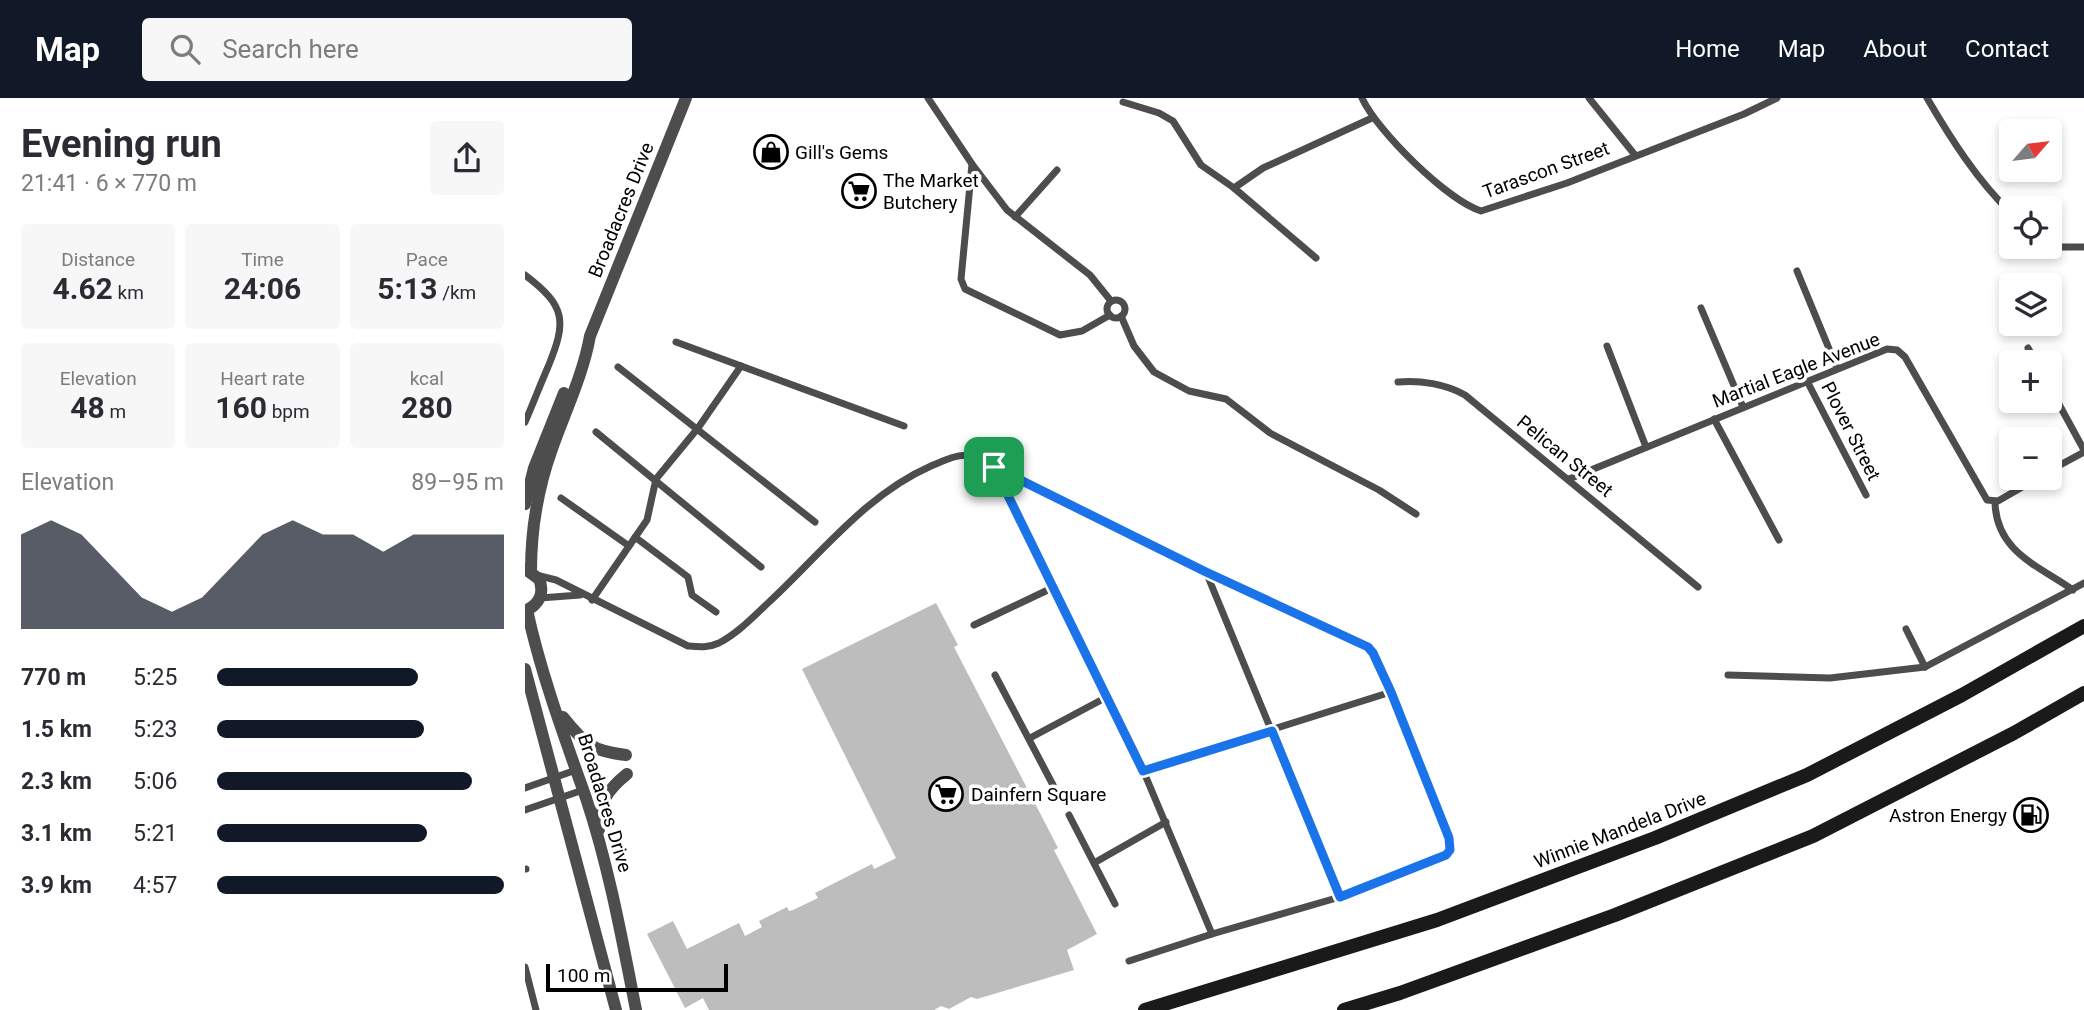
<!DOCTYPE html>
<meta charset="utf-8">
<style>
body{margin:0;font-family:Roboto,sans-serif;background:#f7f7f7;color:#2b2b33;height:100vh;display:flex;flex-direction:column;font-size:26px;white-space:nowrap}
*{box-sizing:border-box;margin:0}
p{font-size:23px;color:#7c7c81}
.icon{flex:none;width:38px;height:38px;fill:none;stroke:currentColor;stroke-width:2;stroke-linecap:round;stroke-linejoin:round}
.map{position:relative;flex:1;overflow:hidden}
.panel{display:flex;flex-direction:column;background:#fff;width:525px}
.panel>*{flex:none}
.needle{width:46px;rotate:62deg}
.tools{position:absolute;left:1474px;top:21px;display:grid;gap:14px}
.tools a{display:grid;place-items:center;width:63px;height:63px;border-radius:7px;background:#fff;box-shadow:0 4px 10px #0003;font-size:35px}
.scale{position:absolute;left:21px;bottom:18px;width:182px;box-sizing:border-box;padding-left:7px;border:4px solid #000;border-top:0;font-size:19px;line-height:24px;white-space:nowrap;color:#000;-webkit-text-stroke:5px #fff;paint-order:stroke}
.pin{position:absolute;display:grid;place-items:center;width:60px;height:60px;color:#fff;margin:-30px;border-radius:14px;box-shadow:0 4px 10px #0006}
.round{display:grid;place-items:center;flex:none;width:74px;height:74px;border-radius:7px;background:#f7f7f7}
.headline{display:flex;align-items:center;justify-content:space-between;height:119px;padding:0 21px}
h1{font-size:38px;font-weight:700;line-height:52px}
.stats{display:grid;grid-template-columns:repeat(3,1fr);gap:10px;height:119px;padding:7px 21px}
.stats div{display:grid;align-content:center;border-radius:7px;background:#f7f7f7;text-align:center}
.stats b{font-size:30px;font-weight:700}
.stats small{font-size:19px;font-weight:400}
.stats p{font-size:19px}
.chart{height:196px;padding:14px 21px}
.chart p{display:flex;justify-content:space-between}
.chart svg{width:100%;height:126px;margin-top:7px;fill:#111827;opacity:.7}
ul{padding:0 21px;list-style:none;font-size:23px}
li{display:grid;grid-template-columns:112px 84px 1fr;align-items:center;height:52px}
li i{height:18px;border-radius:9px;background:#111827}
header{display:flex;align-items:center;gap:42px;box-sizing:border-box;height:98px;padding:0 35px;background:#111827;color:#fff}
header strong{font-size:33px}
nav{display:flex;gap:38px;margin-inline-start:auto;font-size:24px}
.search{width:490px;height:63px;background:#f7f7f7;display:flex;align-items:center;gap:18px;box-sizing:border-box;padding:0 24px;border-radius:7px;color:#7c7c81;font-size:26px}
main{display:flex;flex:1;min-height:0}
.map>svg:first-child{display:block}
.building{fill:#bdbdbd}
.lines{fill:none;stroke-linecap:round;stroke-linejoin:round}
.minor{stroke:#4d4d4d;stroke-width:7}
.tertiary{stroke:#4d4d4d;stroke-width:12}
.secondary{stroke:#1a1a1a;stroke-width:14}
.route-casing{stroke:#fff;stroke-width:14}
.route{stroke:#1a73e8;stroke-width:9}
.labels{text-anchor:middle;dominant-baseline:central;stroke-width:7;stroke-linejoin:round;paint-order:stroke}
.poi-label{font-size:19px;fill:#000;stroke:#fff;text-anchor:start}
.street-label{font-size:19px;fill:#000;stroke:#fff}
</style>
<header>
<strong>Map</strong>
<div class="search"><svg class="icon" aria-label="search" viewBox="0 0 24 24"><circle cx="10" cy="10" r="6"/><path d="M15 15l6 6"/></svg>Search here</div>
<nav><a>Home</a><a>Map</a><a>About</a><a>Contact</a></nav>
</header>
<main>
<section class="panel">
<div class="headline"><div><h1>Evening run</h1><p>21:41 · 6 × 770 m</p></div><a class="round"><svg class="icon" aria-label="share" viewBox="0 0 24 24"><path d="M12 15V3M7 8l5-5 5 5M5 13v7h14v-7"/></svg></a></div>
<div class="stats">
<div><p>Distance</p><b>4.62<small> km</small></b></div>
<div><p>Time</p><b>24:06</b></div>
<div><p>Pace</p><b>5:13<small> /km</small></b></div>
</div>
<div class="stats">
<div><p>Elevation</p><b>48<small> m</small></b></div>
<div><p>Heart rate</p><b>160<small> bpm</small></b></div>
<div><p>kcal</p><b>280</b></div>
</div>
<div class="chart"><p><span>Elevation</span>89–95 m</p>
<svg viewBox="0 0 160 44" preserveAspectRatio="none"><path d="M0 44V11L10 6L20 11L30 22L40 33L50 38L60 33L70 22L80 11L90 6L100 11L110 11L120 17L130 11L140 11L150 11L160 11V44z"/></svg>
</div>
<ul>
<li><b>770 m</b>5:25<i style="width:70%"></i></li>
<li><b>1.5 km</b>5:23<i style="width:72%"></i></li>
<li><b>2.3 km</b>5:06<i style="width:89%"></i></li>
<li><b>3.1 km</b>5:21<i style="width:73%"></i></li>
<li><b>3.9 km</b>4:57<i style="width:100%"></i></li>
</ul>
</section>
<div class="map">
<svg width="1559" height="912" viewBox="0 0 1559 912">
<rect width="100%" height="100%" fill="#fff"/>
<polygon class="building" points="411,505 433,547 429,549 533,750 529,752 572,836 542,852 549,872 452,901 446,899 424,911 416,908 409,912 184,912 178,900 160,910 122,836 148,823 162,851 214,825 220,838 237,829 234,823 262,809 264,813 268,812 293,800 290,795 347,766 349,771 371,760 277,571"/>
<g class="lines">
<g class="minor">
<polyline points="403,0 447,66 436,181 440,191 535,237 557,233 585,217"/>
<path d="M837 0C852 33 922 102 956 113L1042 85 1219 16 1252 0"/>
<polyline points="1064,0 1110,57"/>
<path d="M1402 0C1426 41 1452 82 1486 115"/>
<polyline points="598,4 634,15 648,23 676,67 709,90 791,160"/>
<polyline points="447,66 482,112 565,177 586,203"/>
<polyline points="709,90 738,70 847,20"/>
<polyline points="490,119 532,72"/>
<polyline points="1524,145 1532,149 1559,149"/>
<polyline points="1272,173 1312,270"/>
<path d="M0 177C41 208 42 223 23 269 15 287 8 306 0 324"/>
<circle cx="591" cy="211" r="9"/>
<polyline points="1176,210 1218,309"/>
<polyline points="596,218 609,248 629,274 664,293 701,301 745,335 854,392 891,416"/>
<polyline points="151,244 379,328"/>
<polyline points="1082,248 1121,349"/>
<polyline points="1503,250 1511,264"/>
<polyline points="93,269 290,424"/>
<polyline points="1282,283 1341,397"/>
<path d="M873 284C895 282 921 286 940 297L1173 489"/>
<polyline points="1524,288 1559,352"/>
<polyline points="1189,321 1254,442"/>
<polyline points="71,334 236,469"/>
<polyline points="1524,373 1559,354"/>
<polyline points="1044,381 1362,251 1372,252 1380,259 1462,402 1473,403 1513,380"/>
<polyline points="36,400 104,448"/>
<path d="M1470 404C1471 453 1512 467 1548 492"/>
<polyline points="110,439 163,479 167,497 191,514"/>
<polyline points="681,474 815,799"/>
<path d="M11 477 31 482 163 548C174 549 183 550 194 545 213 535 228 519 243 505 295 457 340 397 406 368 435 356 442 351 469 369L681 474 843 549 866 594 924 740 925 752 915 761 815 799 687 836 618 672 469 369"/>
<polyline points="15,500 55,497"/>
<polyline points="67,502 122,422 131,381 173,330 216,268"/>
<polyline points="449,527 527,490"/>
<polyline points="1381,531 1400,569"/>
<polyline points="470,577 528,687"/>
<polyline points="1203,577 1305,580 1400,569 1559,485"/>
<polyline points="505,640 580,600"/>
<polyline points="618,672 866,594"/>
<polyline points="0,690 51,672"/>
<polyline points="0,712 58,692"/>
<polyline points="544,717 590,806"/>
<polyline points="569,765 641,724"/>
<polyline points="0,771 1,771"/>
<polyline points="604,863 687,836"/>
<polyline points="0,869 11,912"/>
</g>
<g class="tertiary">
<polyline points="0,406 9,370 39,295"/>
<path d="M0 471 14 481C20 495 14 507 0 513"/>
<path d="M6 473C6 432 13 390 27 351 40 314 58 277 65 238L161 0"/>
<path d="M2 512C16 576 39 638 61 700 84 769 97 841 111 912"/>
<polyline points="0,571 91,912"/>
<path d="M38 619C60 646 66 653 101 657"/>
<path d="M74 732C73 706 82 692 102 676"/>
</g>
<g class="secondary">
<polyline points="620,912 912,822 1130,740 1282,677 1437,597 1559,528"/>
<polyline points="819,912 875,895 1090,817 1288,738 1489,635 1559,595"/>
</g>
</g>
<g class="lines">
<g class="route-casing">
<polygon id="route" points="469,369 681,474 843,549 848,555 866,594 924,740 925,752 921,757 815,799 747,633 618,673"/>
</g>
<use href="#route" class="route"/>
</g>
<defs>
<g id="shop-ring" transform="scale(1.75)"><circle r="9.5" fill="#fff" stroke="#000" stroke-width="1.5"/><path d="M-5-2.5h2.3a2.7 3.5 0 0 1 5.4 0H5L5.5 6h-11ZM-1.5-2.5h3a1.5 2.3 0 0 0-3 0Z" fill="#000"/></g>
<g id="supermarket-ring" transform="scale(1.75)"><circle r="9.5" fill="#fff" stroke="#000" stroke-width="1.5"/><path d="M-6-5.5h2.5l.6 2H6L4.5 2H-2.5L-4.4-4H-6ZM-1.5 3.2a1.3 1.3 0 1 0 .1 0ZM3 3.2a1.3 1.3 0 1 0 .1 0Z" fill="#000"/></g>
<g id="fuel-ring" transform="scale(1.75)"><circle r="9.5" fill="#fff" stroke="#000" stroke-width="1.5"/><path d="M-5.5-6h7V0h2V4h1.3V-2.5L3-4.5l.8-.8L6-3V5H2.5V1h-1V6h-7ZM-4.2-4.7v3.2H.2V-4.7Z" fill="#000"/></g>
</defs>
<g fill-rule="evenodd">
<use href="#shop-ring" x="246" y="54"/>
<use href="#supermarket-ring" x="334" y="93"/>
<use href="#supermarket-ring" x="421" y="696"/>
<use href="#fuel-ring" x="1506" y="717"/>
</g>
<g class="labels">
<g class="poi-label">
<text x="270" y="54">Gill's Gems</text>
<text x="358" y="82">The Market<tspan x="358" dy="22">Butchery</tspan></text>
<text x="446" y="696">Dainfern Square</text>
<text x="1482" y="717" text-anchor="end">Astron Energy</text>
</g>
<g class="street-label">
<text transform="translate(1021 72) rotate(-20)">Tarascon Street</text>
<text transform="translate(96 112) rotate(-68)">Broadacres Drive</text>
<text transform="translate(1271 272) rotate(-21)">Martial Eagle Avenue</text>
<text transform="translate(1326 333) rotate(63)">Plover Street</text>
<text transform="translate(1040 358) rotate(39)">Pelican Street</text>
<text transform="translate(80 705) rotate(73)">Broadacres Drive</text>
<text transform="translate(1095 732) rotate(-21)">Winnie Mandela Drive</text>
</g>
</g>
</svg>
<div class="tools">
<a><svg class="needle" viewBox="-14 -14 28 28"><path d="M0-13l5 13h-10z" fill="#e53935"/><path d="M0 13l5-13h-10z" fill="#7c7c81"/></svg></a>
<a><svg class="icon" aria-label="locate" viewBox="0 0 24 24"><circle cx="12" cy="12" r="6"/><path d="M12 2v4M12 18v4M2 12h4M18 12h4"/></svg></a>
<a><svg class="icon" aria-label="layers" viewBox="0 0 24 24"><path d="M12 4l9 5-9 5-9-5zM3 14l9 5 9-5"/></svg></a>
<a>+</a>
<a>−</a>
</div>
<div class="scale">100 m</div>
<div class="pin" style="left:469px;top:369px;background:#1e9e55"><svg class="icon" aria-label="arrive" viewBox="0 0 24 24"><path d="M6 21V4h12l-3 4 3 4H6"/></svg></div>
</div>
</main>
